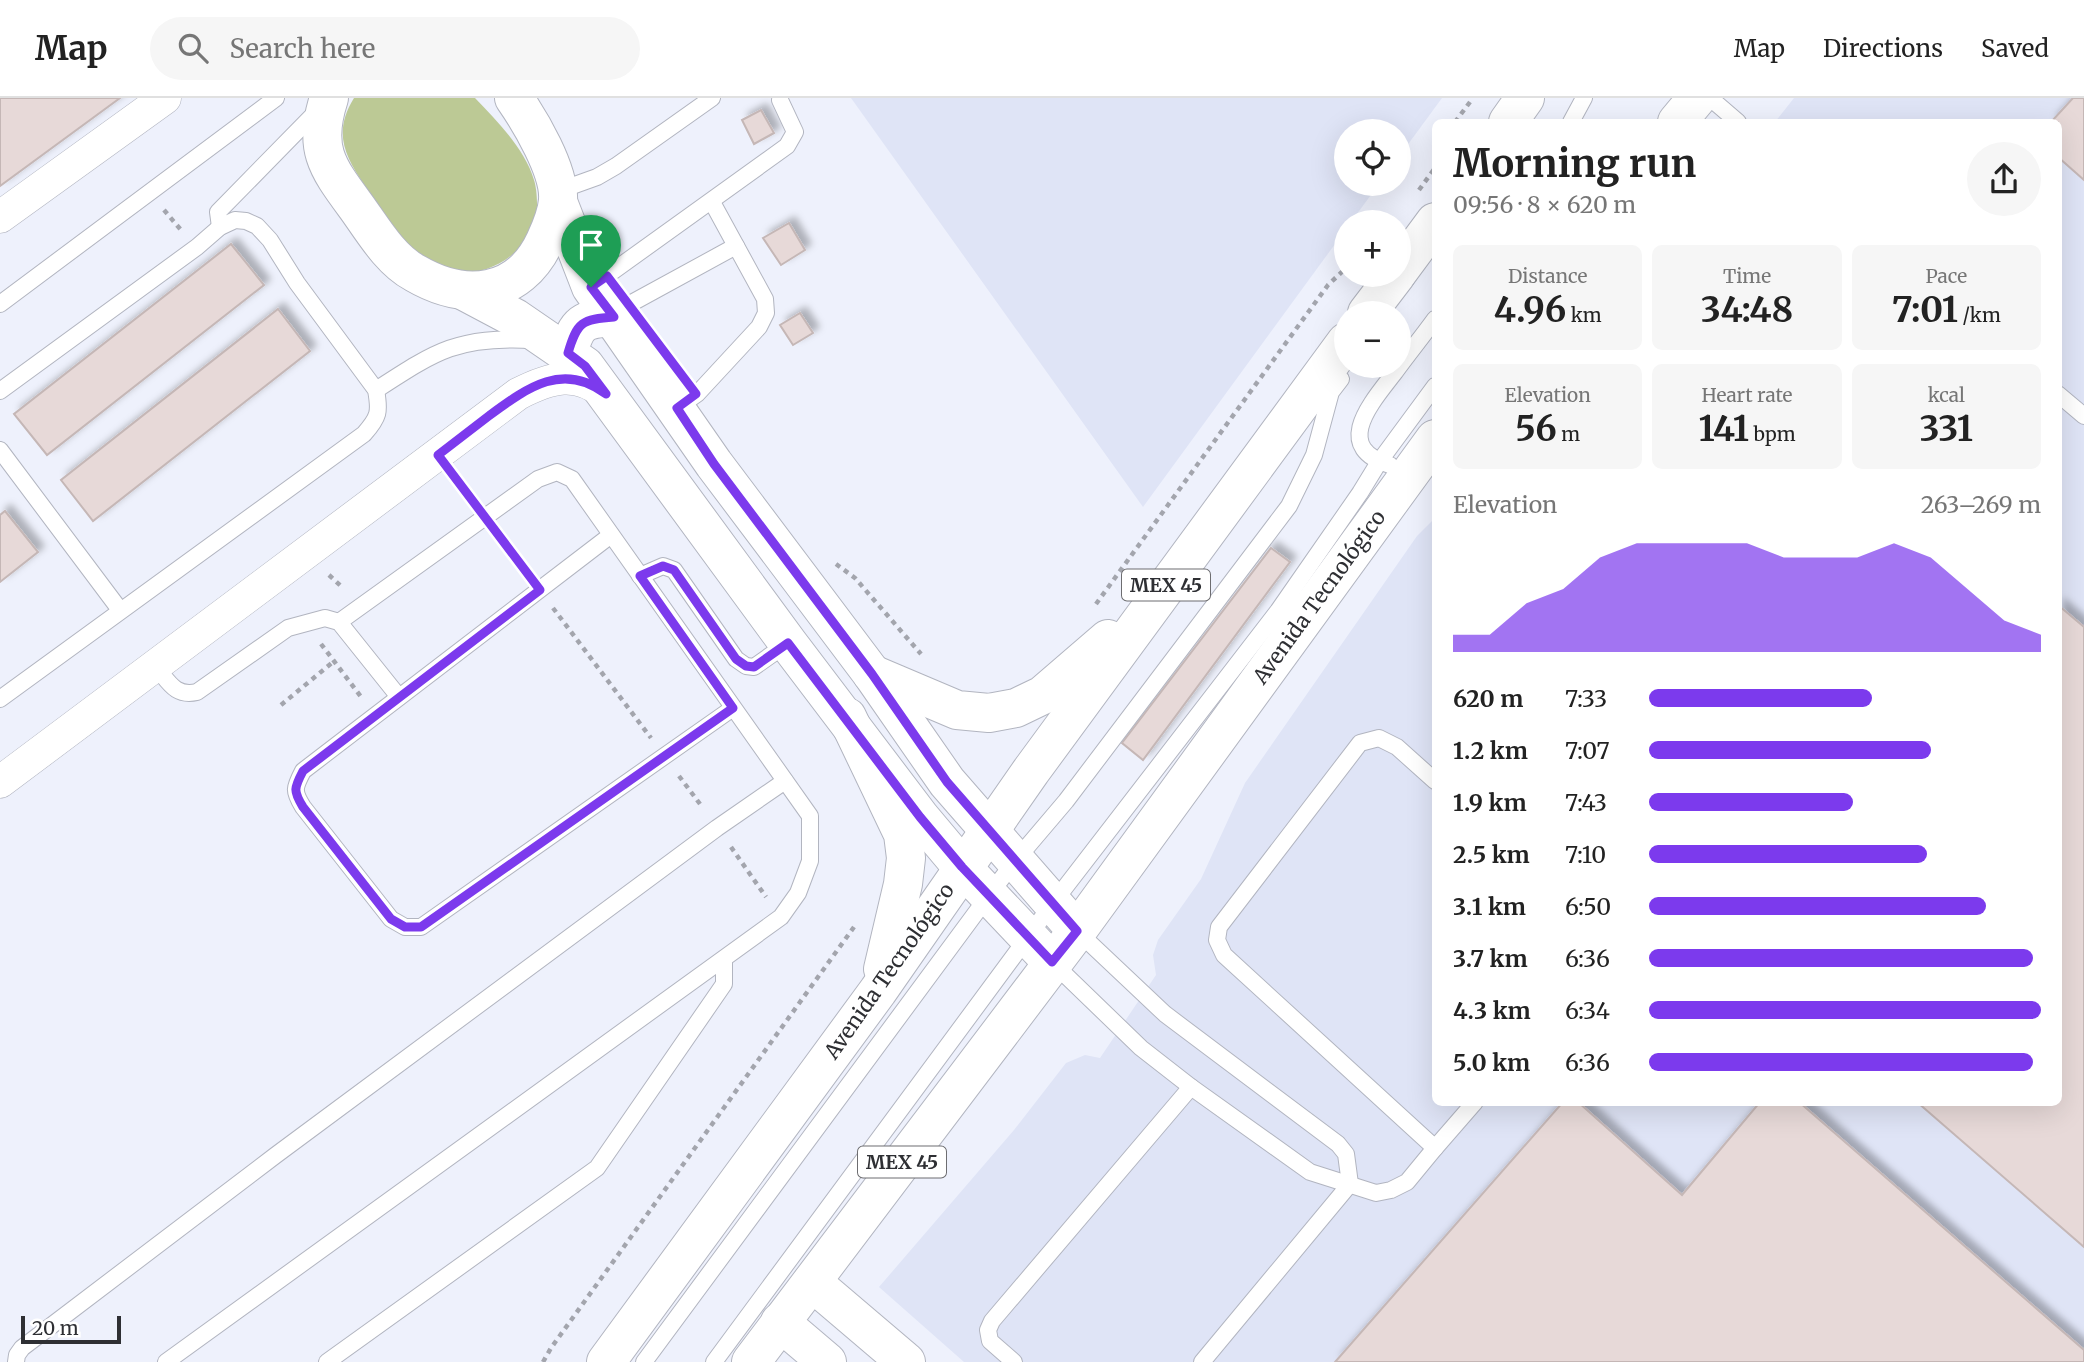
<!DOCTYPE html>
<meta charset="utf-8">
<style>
body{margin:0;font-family:Merriweather,serif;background:#f6f6f6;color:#222;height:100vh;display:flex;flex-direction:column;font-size:26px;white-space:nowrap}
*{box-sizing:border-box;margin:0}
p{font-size:23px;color:#767676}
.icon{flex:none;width:38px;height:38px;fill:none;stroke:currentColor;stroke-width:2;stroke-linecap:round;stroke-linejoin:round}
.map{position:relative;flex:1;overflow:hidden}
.panel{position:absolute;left:1432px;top:21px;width:630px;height:987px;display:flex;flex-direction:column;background:#fff;border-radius:10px;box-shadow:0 7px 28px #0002}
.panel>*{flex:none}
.controls{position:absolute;left:1334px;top:21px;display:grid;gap:14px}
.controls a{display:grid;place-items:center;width:77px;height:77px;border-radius:50%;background:#fff;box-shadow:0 7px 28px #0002;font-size:35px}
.scale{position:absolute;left:21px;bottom:18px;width:100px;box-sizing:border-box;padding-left:7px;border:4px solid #2e2f33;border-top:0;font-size:19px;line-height:24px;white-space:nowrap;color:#2e2f33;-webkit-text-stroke:5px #fff;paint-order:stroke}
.pin{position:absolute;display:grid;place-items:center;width:60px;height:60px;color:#fff;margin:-72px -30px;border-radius:50% 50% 50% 0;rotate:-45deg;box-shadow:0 0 7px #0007}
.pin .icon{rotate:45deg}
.round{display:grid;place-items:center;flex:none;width:74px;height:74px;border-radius:37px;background:#f6f6f6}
.head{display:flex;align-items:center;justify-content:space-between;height:119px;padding:0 21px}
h1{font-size:38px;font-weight:700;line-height:52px}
.figures{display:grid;grid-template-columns:repeat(3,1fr);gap:10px;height:119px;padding:7px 21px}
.figures div{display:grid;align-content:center;border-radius:10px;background:#f6f6f6;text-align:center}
.figures b{font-size:35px;font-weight:700}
.figures small{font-size:19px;font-weight:400}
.figures p{font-size:19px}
.chart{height:196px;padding:14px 21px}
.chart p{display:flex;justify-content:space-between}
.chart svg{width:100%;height:126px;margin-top:7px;fill:#7c3aed;opacity:.7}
ul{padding:0 21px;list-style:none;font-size:23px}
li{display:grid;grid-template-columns:112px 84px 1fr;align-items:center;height:52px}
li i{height:18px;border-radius:9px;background:#7c3aed}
header{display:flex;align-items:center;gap:42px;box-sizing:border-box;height:98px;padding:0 35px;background:#fff;border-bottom:2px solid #e0e0e0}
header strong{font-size:33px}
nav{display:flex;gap:38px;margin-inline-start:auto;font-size:24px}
.search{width:490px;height:63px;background:#f6f6f6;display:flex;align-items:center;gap:18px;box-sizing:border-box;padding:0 24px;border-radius:38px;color:#767676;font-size:26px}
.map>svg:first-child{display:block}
.built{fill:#dfe4f6}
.green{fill:#bcc995}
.building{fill:#e7d9d8;stroke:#c5b7b6;stroke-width:2;filter:url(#shadow)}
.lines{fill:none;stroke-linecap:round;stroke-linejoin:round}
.service-casing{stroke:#b2b5c0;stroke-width:18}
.minor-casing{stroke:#b2b5c0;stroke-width:33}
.tertiary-casing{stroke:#b2b5c0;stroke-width:40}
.secondary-casing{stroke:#b2b5c0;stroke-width:40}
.primary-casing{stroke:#b2b5c0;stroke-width:40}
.path{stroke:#a3a5ad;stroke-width:4.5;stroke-dasharray:5 5;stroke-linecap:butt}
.service{stroke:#fff;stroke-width:16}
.minor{stroke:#fff;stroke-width:32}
.tertiary{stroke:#fff;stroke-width:38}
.secondary{stroke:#fff;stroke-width:38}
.primary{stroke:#fff;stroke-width:38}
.route-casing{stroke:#fff;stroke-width:14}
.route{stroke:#7c3aed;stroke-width:9}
.labels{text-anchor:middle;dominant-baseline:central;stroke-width:5;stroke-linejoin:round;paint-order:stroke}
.shield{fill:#fff;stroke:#6d6d70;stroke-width:2}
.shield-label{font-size:19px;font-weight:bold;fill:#2e2f33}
.street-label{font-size:21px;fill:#2e2f33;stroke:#fff}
</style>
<header>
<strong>Map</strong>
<div class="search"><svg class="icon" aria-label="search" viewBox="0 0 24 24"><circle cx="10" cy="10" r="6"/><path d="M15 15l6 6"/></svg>Search here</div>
<nav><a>Map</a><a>Directions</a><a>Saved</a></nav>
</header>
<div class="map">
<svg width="2084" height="1264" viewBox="0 0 2084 1264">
<defs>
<filter id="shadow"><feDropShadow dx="6" dy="-6" stdDeviation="3.5" flood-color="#0004"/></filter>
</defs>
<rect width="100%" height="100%" fill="#eef1fc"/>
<g class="built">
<polygon points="851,0 1442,0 1398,60 1398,33 1346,33 1346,86 1379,86 1351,124 1346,124 1346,131 1143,409"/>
<polygon points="1794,0 2084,0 2084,1264 964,1264 879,1189 1014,1032 1066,965 1085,957 1100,960 1156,877 1153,857 1158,842 1201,781 1245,685 1417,438 1435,420 1435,1004 2058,1004 2058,24 1775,24"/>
</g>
<path class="green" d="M354 0H475C497 23 525 51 534 82 537 91 538 109 536 119 529 160 471 189 435 168 404 150 385 116 365 88 344 57 333 34 354 0Z"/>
<g class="building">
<polygon points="0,0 120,0 0,88"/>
<polygon points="2073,0 2084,0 2084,82 2058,59 2058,24 2051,24"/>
<polygon points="761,12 774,35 754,46 742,22"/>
<polygon points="789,125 805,152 781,167 763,140"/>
<polygon points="231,146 264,187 47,357 14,316"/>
<polygon points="278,211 310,253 93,423 61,382"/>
<polygon points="800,215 813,235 793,247 780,227"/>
<polygon points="5,413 38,454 0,484 0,417"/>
<polygon points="1271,450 1290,464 1143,662 1122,645"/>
<polygon points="2058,507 2084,529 2084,1149 1917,1004 2058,1004"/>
<polygon points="1563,1004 1578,1004 1682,1097 1760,1004 1799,1004 2084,1252 2084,1264 1335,1264"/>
</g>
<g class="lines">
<g class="service-casing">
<g id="service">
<polyline points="1710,0 1738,24"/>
<polyline points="1571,24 1584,0"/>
<polyline points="558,93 597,79 616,68 712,0"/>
<polyline points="220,129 218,114 318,12"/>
<polyline points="591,189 787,48 795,34 780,2"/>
<polyline points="0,206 276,0"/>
<polyline points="614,219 628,207 736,148"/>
<path d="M376 292C436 253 458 238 532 242"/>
<path d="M0 293 197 149 220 129 235 122 246 123 257 128 270 142 297 185 376 292C380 314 379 319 364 336L0 601"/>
<polyline points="2058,296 2084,318"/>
<polyline points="677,310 697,296 759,229 766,215 765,201 712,104"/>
<polyline points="0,352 120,512"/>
<path d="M1390 367C1330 349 1373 303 1395 274 1408 256 1422 239 1435 221"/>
<path d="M611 437 303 673C294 690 293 693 303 709L391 821 405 829H421L733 610"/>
<polyline points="640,478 663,468 674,472 736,561 746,568 754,569 788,545"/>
<path d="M156 569C169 584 175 599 197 594L288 530 325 520 339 524 399 599"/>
<polyline points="1435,683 1397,649 1379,640 1360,645 1219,829 1217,842 1224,857 1435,1050 1475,1004"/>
<polyline points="1077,833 1165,916 1338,1046 1346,1056 1350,1086 1202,1264"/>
<polyline points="1053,865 1141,950 1191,989 1310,1074 1376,1095 1391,1092 1407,1084 1435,1050"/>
<polyline points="16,1264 17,1257 22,1250 276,1057 717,730 785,683"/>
<polyline points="166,1264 781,819 798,795 810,763 810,718 572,381 557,374 538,381 339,524"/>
<polyline points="327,1264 597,1070 724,886 724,861"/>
<polyline points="644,1264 989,797 1015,763 1066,703 1289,408 1314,357 1331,294 1341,281"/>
<polyline points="714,1264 1053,805 1278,513 1360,395 1379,364 1435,288"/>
<polyline points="1014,1264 990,1243 988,1232 992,1223 1191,989"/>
</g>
</g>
<g class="minor-casing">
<g id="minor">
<polyline points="0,119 165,0"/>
<path d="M0 684 518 296C551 279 576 272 606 296"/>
</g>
</g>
<g class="tertiary-casing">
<g id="tertiary">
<path d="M329 0C313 49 326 68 355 107 372 130 389 161 415 175 465 204 519 199 545 143 551 130 557 116 558 102 560 73 530 23 514 0"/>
<polyline points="558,104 591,189 714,366 872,576 947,684 1077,833"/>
<polyline points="466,194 515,220 585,268 788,545 920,719 962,769 1052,864"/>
<path d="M568 255C577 224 582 221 614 219"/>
</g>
</g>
<g class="secondary-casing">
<g id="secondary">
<polyline points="812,1184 906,1264"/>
<polyline points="780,1224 827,1264"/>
</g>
</g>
<g class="primary-casing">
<g id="primary">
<polyline points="1508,24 1525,0"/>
<polyline points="1677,24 1697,0"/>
<polyline points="1398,174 1435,124"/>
<polyline points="1367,215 1396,177"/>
<polyline points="872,576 957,612 989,615 1016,610 1043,597 1108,541"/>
<polyline points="847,619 903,736 906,760 903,786 883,871"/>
<polyline points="606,1264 878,893 1031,673 1346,244"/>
<polyline points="751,1264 1077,833 1435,341"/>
</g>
</g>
<g class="path">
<polyline points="1455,24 1473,0"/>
<polyline points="1419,92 1435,70"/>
<polyline points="164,112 181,132"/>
<polyline points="456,381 470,399"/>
<polyline points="499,437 525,472"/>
<polyline points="836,466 855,480 921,556"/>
<polyline points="329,477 343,490"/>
<polyline points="1096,506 1328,187 1346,170"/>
<polyline points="553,510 651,640"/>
<polyline points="321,546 362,600"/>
<polyline points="281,607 333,564"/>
<polyline points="679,678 703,710"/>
<polyline points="731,749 766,799"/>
<polyline points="543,1264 551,1250 854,829"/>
</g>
<use href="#service" class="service"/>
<use href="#minor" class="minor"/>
<use href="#tertiary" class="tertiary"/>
<use href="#secondary" class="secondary"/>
<use href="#primary" class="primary"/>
</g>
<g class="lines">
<g class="route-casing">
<path id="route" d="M607 178 696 296 677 310 714 366 872 576 947 684 1077 833 1052 864 962 769 920 719 788 545 754 569 746 568 736 561 674 472 663 468 640 478 733 610 421 829H405L391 821 303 709C293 693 294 690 303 673L540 492 438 357C455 344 472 331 490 317 527 290 563 263 606 296L585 268 568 255C577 224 582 221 614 219L591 189Z"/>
</g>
<use href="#route" class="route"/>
</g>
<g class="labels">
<g class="shield">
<rect x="1122" y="471.5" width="88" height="31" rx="5"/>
<rect x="858" y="1048.5" width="88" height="31" rx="5"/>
</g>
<g class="shield-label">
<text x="1166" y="487">MEX 45</text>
<text x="902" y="1064">MEX 45</text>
</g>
<g class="street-label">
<text transform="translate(1319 499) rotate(-54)">Avenida Tecnológico</text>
<text transform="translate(889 873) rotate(-55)">Avenida Tecnológico</text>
</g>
</g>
</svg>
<div class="controls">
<a><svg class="icon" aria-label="locate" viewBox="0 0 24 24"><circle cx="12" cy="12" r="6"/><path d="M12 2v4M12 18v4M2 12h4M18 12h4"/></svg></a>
<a>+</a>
<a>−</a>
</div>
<div class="scale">20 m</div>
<div class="pin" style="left:591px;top:189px;background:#1e9e55"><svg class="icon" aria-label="arrive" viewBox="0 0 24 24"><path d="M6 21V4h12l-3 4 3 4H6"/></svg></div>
<section class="panel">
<div class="head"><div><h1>Morning run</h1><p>09:56 · 8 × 620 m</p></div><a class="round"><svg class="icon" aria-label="share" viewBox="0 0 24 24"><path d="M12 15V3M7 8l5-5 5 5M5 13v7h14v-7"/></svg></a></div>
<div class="figures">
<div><p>Distance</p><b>4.96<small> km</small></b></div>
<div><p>Time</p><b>34:48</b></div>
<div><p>Pace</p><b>7:01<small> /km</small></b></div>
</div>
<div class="figures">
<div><p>Elevation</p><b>56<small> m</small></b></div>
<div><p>Heart rate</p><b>141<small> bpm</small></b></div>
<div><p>kcal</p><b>331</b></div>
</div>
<div class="chart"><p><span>Elevation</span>263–269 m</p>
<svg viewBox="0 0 160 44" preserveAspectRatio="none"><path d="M0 44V38L10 38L20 27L30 22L40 11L50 6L60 6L70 6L80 6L90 11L100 11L110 11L120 6L130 11L140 22L150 33L160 38V44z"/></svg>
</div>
<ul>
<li><b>620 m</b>7:33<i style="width:57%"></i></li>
<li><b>1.2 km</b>7:07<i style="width:72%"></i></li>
<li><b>1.9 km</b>7:43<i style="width:52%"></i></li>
<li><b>2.5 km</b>7:10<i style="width:71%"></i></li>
<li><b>3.1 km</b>6:50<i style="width:86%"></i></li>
<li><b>3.7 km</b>6:36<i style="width:98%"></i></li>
<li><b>4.3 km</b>6:34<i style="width:100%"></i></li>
<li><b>5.0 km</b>6:36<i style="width:98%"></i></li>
</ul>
</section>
</div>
